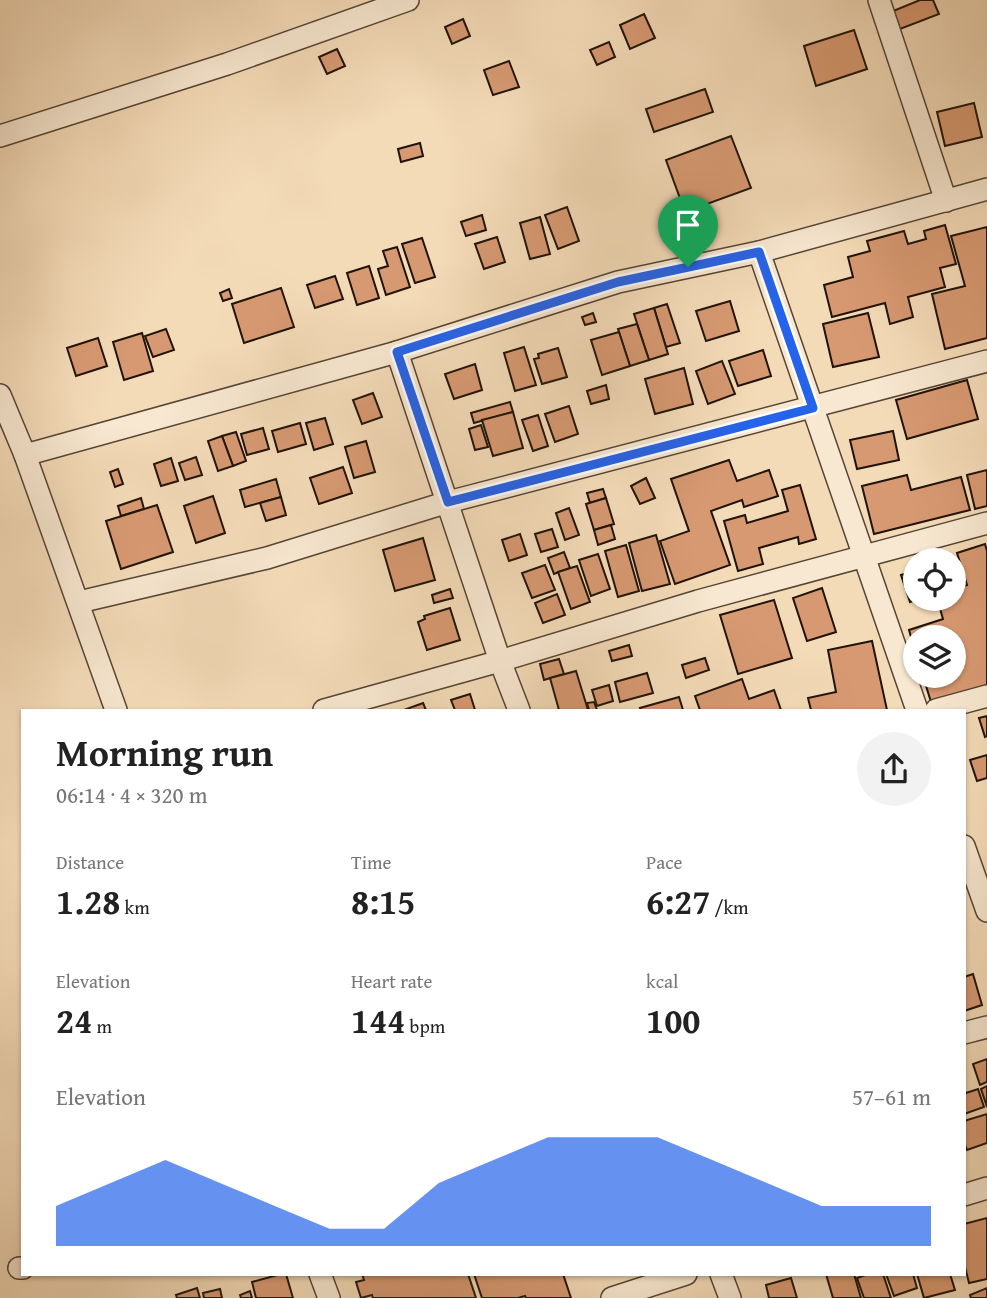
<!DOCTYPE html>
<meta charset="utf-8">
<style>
body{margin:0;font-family:"Gentium Book Plus",serif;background:#f2f2f2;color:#222;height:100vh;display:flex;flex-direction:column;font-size:26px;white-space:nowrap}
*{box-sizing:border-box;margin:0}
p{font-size:23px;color:#767676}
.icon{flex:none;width:38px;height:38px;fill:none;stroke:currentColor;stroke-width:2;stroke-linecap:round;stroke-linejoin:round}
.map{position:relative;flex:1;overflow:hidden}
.side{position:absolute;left:21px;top:709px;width:945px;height:567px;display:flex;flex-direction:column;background:#fff;border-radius:0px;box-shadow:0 2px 5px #0004}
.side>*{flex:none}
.buttons{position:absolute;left:903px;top:548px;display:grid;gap:14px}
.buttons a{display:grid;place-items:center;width:63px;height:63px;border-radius:50%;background:#fff;box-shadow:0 2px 5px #0004;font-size:35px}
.pin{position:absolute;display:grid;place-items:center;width:60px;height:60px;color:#fff;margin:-72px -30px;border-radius:50% 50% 50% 0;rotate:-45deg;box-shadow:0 0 7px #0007}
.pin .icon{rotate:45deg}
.round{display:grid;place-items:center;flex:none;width:74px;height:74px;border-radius:37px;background:#f2f2f2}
.headline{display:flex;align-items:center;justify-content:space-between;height:119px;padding:0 35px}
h1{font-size:38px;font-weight:600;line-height:52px}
.stats{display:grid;grid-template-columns:repeat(3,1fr);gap:10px;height:119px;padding:7px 35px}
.stats div{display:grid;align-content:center}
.stats b{font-size:35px;font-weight:600}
.stats small{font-size:19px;font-weight:400}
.stats p{font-size:19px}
.chart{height:196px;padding:14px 35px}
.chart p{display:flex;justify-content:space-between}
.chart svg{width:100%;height:126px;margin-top:7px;fill:#2563eb;opacity:.7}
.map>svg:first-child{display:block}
.building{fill:#d79972;stroke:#201309;stroke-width:2}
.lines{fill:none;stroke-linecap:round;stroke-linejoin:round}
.street-casing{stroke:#554535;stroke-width:24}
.street{stroke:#f8e8d1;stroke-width:21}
.route-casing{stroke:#fff;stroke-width:14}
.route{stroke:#2563eb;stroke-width:9}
</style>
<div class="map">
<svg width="987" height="1298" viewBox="0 0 987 1298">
<rect width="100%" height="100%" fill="#f4dbb8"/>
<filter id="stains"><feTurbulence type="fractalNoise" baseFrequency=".00286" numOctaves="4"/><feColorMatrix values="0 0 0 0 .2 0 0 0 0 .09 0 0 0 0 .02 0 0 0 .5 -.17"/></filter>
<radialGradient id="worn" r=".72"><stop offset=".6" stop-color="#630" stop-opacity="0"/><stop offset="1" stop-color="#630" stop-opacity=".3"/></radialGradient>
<g class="building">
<polygon points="920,0 933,0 939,14 900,29 893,11"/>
<polygon points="644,14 655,38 630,49 620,25"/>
<polygon points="463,19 470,36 452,44 445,27"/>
<polygon points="854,30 867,69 816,86 804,46"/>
<polygon points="609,42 615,57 597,65 590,50"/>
<polygon points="337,49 345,66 327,74 319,57"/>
<polygon points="509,61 519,87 493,95 484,70"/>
<polygon points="705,89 713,112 654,132 646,109"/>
<polygon points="974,103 982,137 945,146 937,112"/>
<polygon points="731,136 751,188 685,212 666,160"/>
<polygon points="420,143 423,156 401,162 398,149"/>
<polygon points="567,207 579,241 558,249 545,215"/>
<polygon points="482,215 486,230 466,236 461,222"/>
<polygon points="540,217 550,254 530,259 520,223"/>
<polygon points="945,225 956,264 940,268 945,287 908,297 913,317 890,324 885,303 832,317 824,285 853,277 848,257 870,251 867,241 904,231 908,244 926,239 924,231"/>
<polygon points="987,227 987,338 945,349 932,294 965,286 951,236"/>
<polygon points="497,237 505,262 484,269 475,244"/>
<polygon points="422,238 435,277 415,283 402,244"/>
<polygon points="397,247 410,287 386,295 378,269 388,266 383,251"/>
<polygon points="369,266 379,298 357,305 347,273"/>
<polygon points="335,276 343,299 315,308 307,285"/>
<polygon points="281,288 294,327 244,343 232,304"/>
<polygon points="229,289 232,298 223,301 220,293"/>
<polygon points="730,301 739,331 706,341 696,311"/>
<polygon points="667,304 680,343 666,347 654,308"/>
<polygon points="654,308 668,354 649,360 634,314"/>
<polygon points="593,313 596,322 585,325 582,317"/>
<polygon points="868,313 879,357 833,367 823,324"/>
<polygon points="637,324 649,360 630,366 618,329"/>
<polygon points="166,329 174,350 153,357 145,336"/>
<polygon points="619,332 630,366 602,375 591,340"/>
<polygon points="142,333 153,371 124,380 113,342"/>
<polygon points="98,338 107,366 76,376 67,348"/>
<polygon points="524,347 536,385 515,391 504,353"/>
<polygon points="558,348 567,377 542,384 534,359 539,358 538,354"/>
<polygon points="763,350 771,376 738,386 729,361"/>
<polygon points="722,361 735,394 708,404 696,371"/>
<polygon points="475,364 482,390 454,399 445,374"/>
<polygon points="684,368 693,404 655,414 645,379"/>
<polygon points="967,380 978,419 907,439 896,400"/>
<polygon points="606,385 609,399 591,404 587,391"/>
<polygon points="373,393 382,417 362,424 353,400"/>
<polygon points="510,402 513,412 474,423 471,413"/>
<polygon points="569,406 578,434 555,442 545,414"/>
<polygon points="513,412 523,448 493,456 482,420"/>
<polygon points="538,415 548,446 533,451 522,420"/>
<polygon points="325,418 333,444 314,450 306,423"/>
<polygon points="300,423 306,444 278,452 272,431"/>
<polygon points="481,425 488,447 475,450 469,429"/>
<polygon points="263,428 269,449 247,455 241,434"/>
<polygon points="893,431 899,460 857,469 850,440"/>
<polygon points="236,432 246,461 233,466 222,436"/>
<polygon points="222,436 233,466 218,471 208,441"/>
<polygon points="366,441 375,472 354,478 345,447"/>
<polygon points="196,457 202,475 185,480 179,463"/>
<polygon points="171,458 178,481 161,486 154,464"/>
<polygon points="729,460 737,481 769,470 778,496 744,507 742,500 711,511 730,565 675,584 660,541 689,531 671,479"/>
<polygon points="343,467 352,493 319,504 310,478"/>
<polygon points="118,469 123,484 115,487 110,472"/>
<polygon points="987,470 987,506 975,509 967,475"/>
<polygon points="907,475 911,490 961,477 970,510 874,534 862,486"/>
<polygon points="646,478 655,498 640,504 631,486"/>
<polygon points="276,479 281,497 245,507 240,490"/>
<polygon points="800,485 816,539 799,544 798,537 759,548 763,564 738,571 724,521 745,515 747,523 788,511 782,490"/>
<polygon points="603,489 606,498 590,503 587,493"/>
<polygon points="213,496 225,533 196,543 184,506"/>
<polygon points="281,497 286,515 266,521 260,503"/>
<polygon points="141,498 144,509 121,516 118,506"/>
<polygon points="606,498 614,524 594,530 586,504"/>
<polygon points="157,505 173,552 121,569 106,521"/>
<polygon points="569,508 579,535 565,540 556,513"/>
<polygon points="611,525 615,539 598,545 594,530"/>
<polygon points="552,529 558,547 541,552 535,534"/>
<polygon points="520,534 527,555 509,561 502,540"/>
<polygon points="656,535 670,584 642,591 629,543"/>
<polygon points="423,538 435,580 395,591 383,550"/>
<polygon points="985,544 987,551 987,685 931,702 923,676 954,676 954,637 915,637 915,651 909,630 943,619 937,598 954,598 954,589 967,585 957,553"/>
<polygon points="626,545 639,591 618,597 605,551"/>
<polygon points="564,552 570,568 554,574 548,558"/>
<polygon points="598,554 610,589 591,596 579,560"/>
<polygon points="545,565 555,590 532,598 522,573"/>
<polygon points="577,566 590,602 571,609 558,572"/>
<polygon points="915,571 915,598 923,598 910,602 901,575"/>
<polygon points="822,588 836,632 807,641 793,598"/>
<polygon points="450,589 453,598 434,603 432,595"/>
<polygon points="557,594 565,615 543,623 535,603"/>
<polygon points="774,600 792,658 738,674 720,615"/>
<polygon points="450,608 460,640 427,650 418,622 425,619 424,616"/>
<polygon points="872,641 887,710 811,710 808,698 836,692 828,650"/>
<polygon points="629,645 632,656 612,661 609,651"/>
<polygon points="705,658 709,670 686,678 682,665"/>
<polygon points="559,659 564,674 544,680 540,664"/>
<polygon points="576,671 588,710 559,710 550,678"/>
<polygon points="647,673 653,693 620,702 615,682"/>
<polygon points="742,679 749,699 774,690 781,710 700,710 695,696"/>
<polygon points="609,685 613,701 597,706 592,690"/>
<polygon points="470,694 475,710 455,710 451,700"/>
<polygon points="679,697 683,710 641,710 640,708"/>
<polygon points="594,702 597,710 589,710 587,703"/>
<polygon points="423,703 426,710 404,710"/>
<polygon points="987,716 987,736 985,737 979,718"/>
<polygon points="987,755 987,778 977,781 970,760"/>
<polygon points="973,974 982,1005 964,1011 964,977"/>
<polygon points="987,1059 987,1082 980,1085 973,1064"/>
<polygon points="987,1086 987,1107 981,1089"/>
<polygon points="964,1089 966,1093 978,1089 984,1107 964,1114"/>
<polygon points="987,1114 987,1143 967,1150 964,1143 964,1121"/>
<polygon points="987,1218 987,1279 969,1283 964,1263 964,1224"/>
<polygon points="281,1274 286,1274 293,1298 256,1298 252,1282"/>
<polygon points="362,1274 468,1274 476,1298 373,1298 372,1295 361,1298 356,1282 364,1280"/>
<polygon points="474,1274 563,1274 571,1298 526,1298 525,1296 518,1298 482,1298"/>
<polygon points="826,1274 854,1274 861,1298 833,1298"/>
<polygon points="868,1274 883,1274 891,1298 864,1298 857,1278"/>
<polygon points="886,1274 913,1274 917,1288 894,1296"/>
<polygon points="917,1274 950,1274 955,1290 924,1298"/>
<polygon points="791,1278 797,1298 769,1298 766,1285"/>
<polygon points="197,1288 200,1298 177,1298 176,1295"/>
<polygon points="987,1288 987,1298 971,1298 970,1295"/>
<polygon points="220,1289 222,1298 204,1298 203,1293"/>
<polygon points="250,1291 252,1298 241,1298 240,1295"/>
</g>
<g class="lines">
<g class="street-casing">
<g id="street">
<polyline points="879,0 946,201"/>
<polyline points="0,136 227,64 408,0"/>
<polyline points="759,252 917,710"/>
<polyline points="397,352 500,661 519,710"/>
<polyline points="0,395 25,455 116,710"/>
<polyline points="25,455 397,352 618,282 759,252 987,189"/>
<polyline points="79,602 267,558 448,502 987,361"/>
<polyline points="324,710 500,661 698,601 987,523"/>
<polyline points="936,710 987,696"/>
<polyline points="964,846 987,911"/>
<polyline points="964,1033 987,1027"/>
<polyline points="964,1195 987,1188"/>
<polyline points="19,1268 23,1268"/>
<polyline points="320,1274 329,1298"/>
<polyline points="721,1274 730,1298"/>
<polyline points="612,1298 686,1274"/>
</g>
</g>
<use href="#street" class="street"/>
</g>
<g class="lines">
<g class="route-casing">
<polygon id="route" points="759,252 813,408 448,502 397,352 618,282"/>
</g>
<use href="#route" class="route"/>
</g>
<rect width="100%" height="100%" filter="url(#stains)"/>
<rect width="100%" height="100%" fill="url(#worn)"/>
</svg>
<div class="buttons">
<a><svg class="icon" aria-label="locate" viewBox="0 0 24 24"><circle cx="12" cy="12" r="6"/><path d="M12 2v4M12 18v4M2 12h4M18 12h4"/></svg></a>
<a><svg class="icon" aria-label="layers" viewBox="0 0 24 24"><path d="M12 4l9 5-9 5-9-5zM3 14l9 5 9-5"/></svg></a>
</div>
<div class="pin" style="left:688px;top:267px;background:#1e9e55"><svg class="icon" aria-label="arrive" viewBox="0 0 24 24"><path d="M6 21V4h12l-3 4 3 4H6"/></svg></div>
<section class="side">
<div class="headline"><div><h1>Morning run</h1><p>06:14 · 4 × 320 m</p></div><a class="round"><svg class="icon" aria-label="share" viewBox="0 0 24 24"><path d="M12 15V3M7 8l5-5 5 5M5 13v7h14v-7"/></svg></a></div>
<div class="stats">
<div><p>Distance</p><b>1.28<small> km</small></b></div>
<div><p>Time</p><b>8:15</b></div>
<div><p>Pace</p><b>6:27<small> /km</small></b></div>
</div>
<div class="stats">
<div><p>Elevation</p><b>24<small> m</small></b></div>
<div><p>Heart rate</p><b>144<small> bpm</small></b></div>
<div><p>kcal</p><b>100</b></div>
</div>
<div class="chart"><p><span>Elevation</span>57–61 m</p>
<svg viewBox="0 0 160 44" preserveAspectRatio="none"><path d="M0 44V30L10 22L20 14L30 22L40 30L50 38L60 38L70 22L80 14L90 6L100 6L110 6L120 14L130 22L140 30L150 30L160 30V44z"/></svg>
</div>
</section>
</div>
